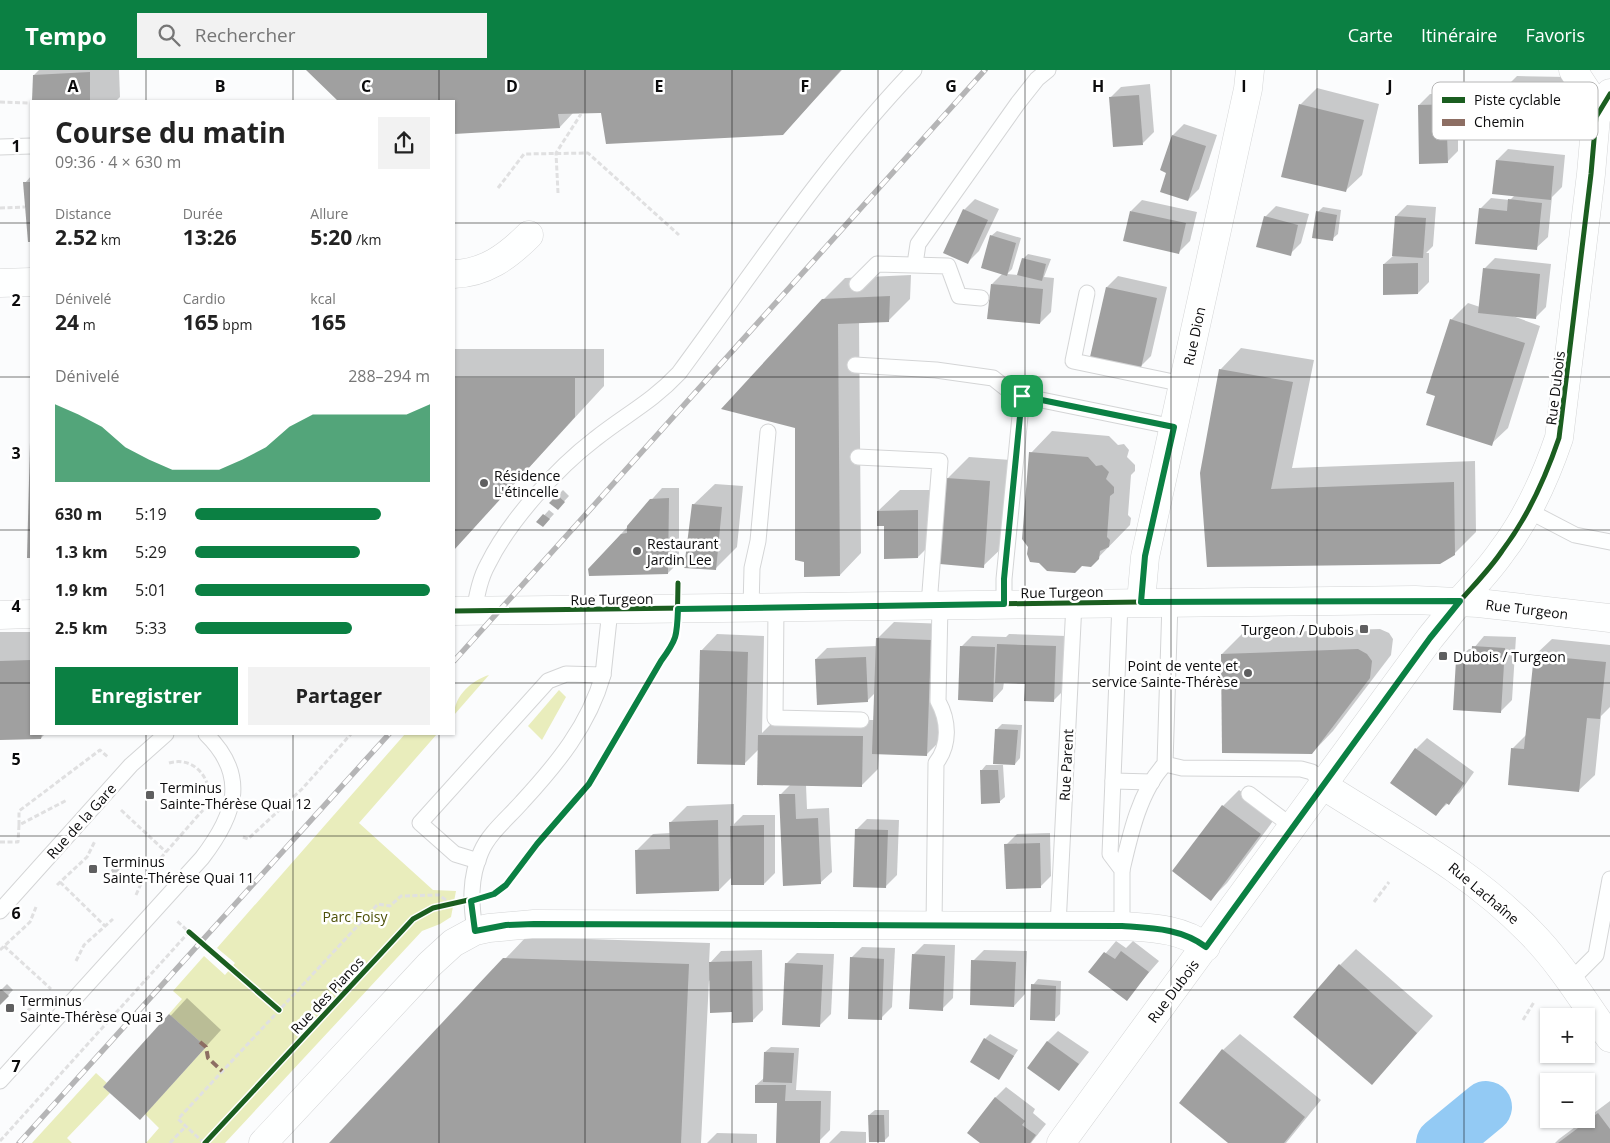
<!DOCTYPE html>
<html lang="fr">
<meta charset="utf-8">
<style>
body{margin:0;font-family:"Open Sans",sans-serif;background:#f2f2f2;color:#222;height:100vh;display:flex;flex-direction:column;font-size:19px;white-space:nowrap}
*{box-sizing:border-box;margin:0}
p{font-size:16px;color:#767676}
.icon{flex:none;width:28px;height:28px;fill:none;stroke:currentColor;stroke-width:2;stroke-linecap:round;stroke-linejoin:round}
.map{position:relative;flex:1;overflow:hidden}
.sheet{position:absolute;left:30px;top:30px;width:425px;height:635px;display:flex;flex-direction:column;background:#fff;border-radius:0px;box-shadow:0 1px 4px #0004}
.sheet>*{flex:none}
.tools{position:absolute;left:1540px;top:938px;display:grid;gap:10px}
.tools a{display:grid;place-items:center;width:55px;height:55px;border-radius:0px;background:#fff;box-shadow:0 1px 4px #0004;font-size:25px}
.pin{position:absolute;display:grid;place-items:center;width:42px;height:42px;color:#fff;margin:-21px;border-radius:10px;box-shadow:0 2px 8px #0006}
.round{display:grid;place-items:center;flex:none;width:52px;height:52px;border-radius:0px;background:#f2f2f2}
.headline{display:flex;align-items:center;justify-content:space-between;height:85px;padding:0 25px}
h1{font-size:28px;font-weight:700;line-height:38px}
.metrics{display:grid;grid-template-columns:repeat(3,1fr);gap:8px;height:85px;padding:5px 25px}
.metrics div{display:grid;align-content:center}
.metrics b{font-size:21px;font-weight:700}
.metrics small{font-size:14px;font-weight:400}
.metrics p{font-size:14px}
.chart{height:140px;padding:10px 25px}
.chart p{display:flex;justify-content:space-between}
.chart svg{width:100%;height:90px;margin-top:5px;fill:#0b8043;opacity:.7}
.cta{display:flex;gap:10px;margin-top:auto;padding:10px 25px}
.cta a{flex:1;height:58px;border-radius:0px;background:#0b8043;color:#fff;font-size:20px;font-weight:700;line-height:58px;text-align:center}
.cta a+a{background:#f2f2f2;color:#222}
ul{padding:0 25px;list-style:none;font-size:16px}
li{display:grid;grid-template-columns:80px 60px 1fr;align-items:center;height:38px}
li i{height:12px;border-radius:6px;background:#0b8043}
header{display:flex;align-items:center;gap:30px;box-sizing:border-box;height:70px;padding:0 25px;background:#0b8043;color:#fff}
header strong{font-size:24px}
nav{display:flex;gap:28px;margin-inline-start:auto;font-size:18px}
.search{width:350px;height:45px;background:#f2f2f2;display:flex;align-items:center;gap:12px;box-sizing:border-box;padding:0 18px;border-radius:0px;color:#767676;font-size:19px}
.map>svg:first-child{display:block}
.green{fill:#e9edbc}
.shadow{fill:#0003}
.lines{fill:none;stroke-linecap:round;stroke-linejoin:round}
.river{stroke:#93caf4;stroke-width:52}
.building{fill:#a0a0a0}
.service-casing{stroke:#d4d5d6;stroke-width:17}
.minor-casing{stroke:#d4d5d6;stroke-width:29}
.tertiary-casing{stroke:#d4d5d6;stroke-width:29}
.path{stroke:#e0e0e1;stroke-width:3;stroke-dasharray:5 2.5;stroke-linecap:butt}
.service{stroke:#feffff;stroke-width:15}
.minor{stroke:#feffff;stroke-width:28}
.tertiary{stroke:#feffff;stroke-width:28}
.rail-casing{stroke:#b5b5b6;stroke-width:5.5}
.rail{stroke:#fff;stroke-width:4;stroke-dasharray:11;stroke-linecap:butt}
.quiet{stroke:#8d6e63;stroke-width:4;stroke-dasharray:8 4;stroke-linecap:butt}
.cycleway-casing{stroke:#fff;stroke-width:8}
.cycleway{stroke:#1b5e20;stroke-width:5}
.route-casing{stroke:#fff;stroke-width:10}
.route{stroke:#0b8043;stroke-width:6}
.grid{fill:none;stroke:#0b0b0c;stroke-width:1;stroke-opacity:0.55}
.poi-dot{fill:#5f5f60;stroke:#fff;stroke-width:2}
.labels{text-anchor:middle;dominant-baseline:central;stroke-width:5;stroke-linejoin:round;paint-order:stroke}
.street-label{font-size:14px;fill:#0b0b0c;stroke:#fff}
.poi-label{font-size:14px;fill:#0b0b0c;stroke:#fff;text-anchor:start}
.park-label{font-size:14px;fill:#4d5008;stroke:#fff}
.key{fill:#fff;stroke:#b6b6b6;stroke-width:1}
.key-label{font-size:14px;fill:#0b0b0c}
.grid-label{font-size:16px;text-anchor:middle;font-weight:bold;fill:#0b0b0c;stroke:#fff;stroke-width:5;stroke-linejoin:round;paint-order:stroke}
</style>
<header>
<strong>Tempo</strong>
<div class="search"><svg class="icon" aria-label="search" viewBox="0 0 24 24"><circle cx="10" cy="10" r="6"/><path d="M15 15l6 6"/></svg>Rechercher</div>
<nav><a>Carte</a><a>Itinéraire</a><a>Favoris</a></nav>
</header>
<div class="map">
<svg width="1610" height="1073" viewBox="0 0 1610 1073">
<rect width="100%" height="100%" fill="#fbfcfd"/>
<g class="green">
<path d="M489 605 454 645C454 626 472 610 489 605Z"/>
<polygon points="559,620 566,627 542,670 528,656"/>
<polygon points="405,664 437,664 359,753 433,820 456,821 451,847 440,854 422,861 225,1073 146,1073 159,1058 145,1044 206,977 169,944 182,929 173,921 204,886 225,905 235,893 217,878"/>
<polygon points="96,1003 107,1013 103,1017 110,1023 67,1068 72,1073 32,1073"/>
</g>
<g class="shadow">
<polygon points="39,0 119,0 120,27 116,31 34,31 34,5"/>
<polygon points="308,0 842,0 783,64 602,42 573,43 560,57 454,63 454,31 339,31"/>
<polygon points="1517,6 1568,7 1567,47 1556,58 1506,17"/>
<polygon points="1150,14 1154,62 1143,73 1110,28 1121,17"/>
<polygon points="1317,18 1379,34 1362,105 1345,121 1300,35"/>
<polygon points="1430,24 1472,24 1473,52 1462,63 1458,64 1458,81 1447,92 1419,35"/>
<polygon points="1184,54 1217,65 1199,119 1188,130 1168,102 1173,65"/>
<polygon points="1508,79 1565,85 1562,117 1552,127 1548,167 1536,178 1480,139 1491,128 1510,130 1515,125 1497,90"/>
<polygon points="31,106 31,171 30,171 25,113"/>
<polygon points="975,129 999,139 979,181 968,192 964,140"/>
<polygon points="1142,130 1197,142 1190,171 1179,182 1131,141"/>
<polygon points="1407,135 1436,137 1433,176 1426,183 1429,183 1429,212 1418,223 1384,194 1393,186 1396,146"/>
<polygon points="1276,136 1309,144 1301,173 1290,184 1265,147"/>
<polygon points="1323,137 1341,140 1338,164 1332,169 1318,142"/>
<polygon points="997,161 1021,168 1012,199 1007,204 1019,205 1023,189 1028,184 1051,189 1044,207 1054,208 1051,242 1040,253 992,214 1003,203 991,166"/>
<polygon points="1495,188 1551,194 1546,237 1535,248 1510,245 1540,256 1508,358 1491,374 1437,325 1451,250 1468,233 1480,237 1484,199"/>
<polygon points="911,205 910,229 889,250 859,252 861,483 840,505 823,230 845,208"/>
<polygon points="1118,206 1167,217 1151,286 1140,297 1107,217"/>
<polygon points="1241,278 1314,290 1292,398 1475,391 1476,462 1454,484 1208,496 1220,300"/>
<polygon points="454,279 604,279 604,316 454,479"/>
<polygon points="31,350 31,487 29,487"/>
<polygon points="1052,361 1109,366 1118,375 1124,374 1129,380 1127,387 1135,395 1135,401 1131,405 1128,445 1131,448 1130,455 1090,496 1031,383"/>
<polygon points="969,387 1011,390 1005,475 983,496 947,409"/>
<polygon points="715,414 743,416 737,477 716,498 693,435"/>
<polygon points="662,418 679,418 679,492 668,503 590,499"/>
<polygon points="563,420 569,426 558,438 551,432"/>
<polygon points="900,420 939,420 939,466 918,487 886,455 878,441"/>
<polygon points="549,440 554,444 543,456 538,452"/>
<polygon points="894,552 947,554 943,668 927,684 879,683 878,699 862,715 806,715 807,739 829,738 832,802 820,813 780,725 791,714 759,679 745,693 701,581 717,564 764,566 762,663 776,649 874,650 875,623 867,631 816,589 827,578 877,576 877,569"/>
<polygon points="1380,559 1389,563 1393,569 1391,585 1333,661 1312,683 1222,584 1243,563"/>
<polygon points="0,562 31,562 31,664 45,664 41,668 0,668"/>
<polygon points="1009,564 1066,566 1064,620 1053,631 1026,613 1004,612 1003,619 992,631 961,577 972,566 1006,567"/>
<polygon points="1484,566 1516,567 1512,630 1501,641 1457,590 1469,579 1473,579"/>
<polygon points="1552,569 1610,575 1610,637 1601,646 1595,705 1578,721 1513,678 1527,664 1535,585"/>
<polygon points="1002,654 1022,655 1020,688 1015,694 997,659"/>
<polygon points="1427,668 1474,702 1460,722 1436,744 1416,679"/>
<polygon points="986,695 1003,695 1005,727 999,732 981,701"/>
<polygon points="1239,720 1276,747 1227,813 1211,829 1223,736"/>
<polygon points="734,734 734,754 743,745 775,745 775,803 764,814 732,807 719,820 637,780 653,764 671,763 671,752 687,736"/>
<polygon points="867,749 899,750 897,805 886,816 856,760"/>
<polygon points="1050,763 1051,806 1040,817 1006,775 1017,764"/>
<polygon points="120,791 124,796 115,804 112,803 111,800"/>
<polygon points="526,867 710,873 709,894 721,881 762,880 763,940 752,951 733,941 709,910 701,1073 330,1073"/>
<polygon points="1116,871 1126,878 1133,871 1159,891 1126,929 1090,902"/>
<polygon points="924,874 955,875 953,928 942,939 913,885"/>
<polygon points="862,877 895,878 892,937 881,948 851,888"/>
<polygon points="1356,879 1433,946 1372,1013 1340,895"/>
<polygon points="984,880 1027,881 1025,924 1014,936 973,891"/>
<polygon points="797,883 834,884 831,944 820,955 786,894"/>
<polygon points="1038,909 1061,911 1060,944 1054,950 1033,915"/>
<polygon points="7,914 13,920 0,934 0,921"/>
<polygon points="187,928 221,960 140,1049 105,1017"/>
<polygon points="1058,961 1089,982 1059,1020 1047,972"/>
<polygon points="990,964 1018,980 999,1008 985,969"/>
<polygon points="1240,964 1321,1030 1286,1073 1230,1073 1223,980"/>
<polygon points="771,977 799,978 796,1020 831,1021 830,1060 819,1071 778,1073 779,1032 756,1015 764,1008 765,982"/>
<polygon points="1006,1017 1035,1039 1033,1043 1046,1054 1031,1073 983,1073 995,1028"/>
<polygon points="1610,1031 1610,1073 1555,1073 1559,1069"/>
<polygon points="875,1040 889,1040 889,1066 884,1071 869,1045"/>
<polygon points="841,1061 866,1062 866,1073 829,1073"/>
<polygon points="717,1063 757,1064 757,1073 707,1073"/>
</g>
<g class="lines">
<polyline class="river" points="1442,1073 1486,1037"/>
</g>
<g class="building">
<polygon points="306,0 841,0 783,65 606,74 601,43 558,44 560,58 454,64 454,31 338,31"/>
<polygon points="90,2 90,31 32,31 33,5"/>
<polygon points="1139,25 1143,75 1113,77 1109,27"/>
<polygon points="1299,34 1364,50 1346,122 1281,107"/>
<polygon points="1462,34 1462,65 1447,65 1448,93 1419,94 1418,35"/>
<polygon points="1172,65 1206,76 1188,131 1160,122 1166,103 1160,100"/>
<polygon points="1496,90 1554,96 1551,130 1492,124"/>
<polygon points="23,112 31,112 31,172 28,172"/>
<polygon points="1508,129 1542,133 1537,180 1475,174 1479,138 1507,141"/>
<polygon points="963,139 988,150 968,194 943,183"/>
<polygon points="1130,141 1186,153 1179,184 1123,171"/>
<polygon points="1316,141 1337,145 1333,171 1312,168"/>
<polygon points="1264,146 1298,155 1291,186 1256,177"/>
<polygon points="1395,146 1426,148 1423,188 1392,186"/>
<polygon points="990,165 1016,173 1007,206 981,198"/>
<polygon points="1022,188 1046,194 1042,211 1017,205"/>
<polygon points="1418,193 1418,224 1383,225 1383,194"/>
<polygon points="1483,198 1540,204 1536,249 1478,243"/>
<polygon points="991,214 1043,219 1040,254 987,249"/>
<polygon points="1106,217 1157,228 1141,298 1090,287"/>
<polygon points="890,226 889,252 838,254 840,506 804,507 804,492 795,490 795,358 721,339 822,229"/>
<polygon points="1450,249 1525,273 1492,376 1426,355 1435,326 1426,323"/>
<polygon points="1219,299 1293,312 1271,419 1454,412 1455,485 1440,494 1207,497 1200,403"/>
<polygon points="454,308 575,308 575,347 454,480"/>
<polygon points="30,372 31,372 31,488 27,488"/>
<polygon points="1029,382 1088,387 1096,396 1102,395 1109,402 1106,409 1114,417 1114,423 1110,426 1107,467 1110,470 1109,477 1100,481 1099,489 1091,497 1082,496 1075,503 1047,501 1039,493 1030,492 1027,484 1028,477 1022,469"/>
<polygon points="946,408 990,411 984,498 940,494"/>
<polygon points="557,425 565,432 558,440 549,433"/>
<polygon points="669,428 668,504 589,506 588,499 621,464 627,463 627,456 650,429"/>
<polygon points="692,434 722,437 716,500 684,498"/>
<polygon points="918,440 918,488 884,489 884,456 877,456 877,441"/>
<polygon points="543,444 550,449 543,457 536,452"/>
<polygon points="876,568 931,570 927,686 872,684"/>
<polygon points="997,574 1056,576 1054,632 1024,631 1025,614 995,613"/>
<polygon points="960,576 995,577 993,632 958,630"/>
<polygon points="1472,576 1505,578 1501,643 1453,640 1456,590 1471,590"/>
<polygon points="1358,579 1367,584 1372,591 1370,608 1312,684 1222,683 1221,584"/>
<polygon points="700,580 748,582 745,695 697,694"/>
<polygon points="1534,585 1606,592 1600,649 1587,648 1579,722 1508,715 1511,678 1524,679"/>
<polygon points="866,587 868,632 817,635 815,589"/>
<polygon points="31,590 31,664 42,664 41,669 0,670 0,591"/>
<polygon points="995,659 1018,660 1015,695 993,694"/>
<polygon points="758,665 863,666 862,717 757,715"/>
<polygon points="1415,678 1464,713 1449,735 1446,733 1436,746 1390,713"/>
<polygon points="980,700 998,700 1000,733 981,734"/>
<polygon points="779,724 795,724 796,749 818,748 821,814 783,816"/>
<polygon points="1222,735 1261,764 1211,831 1172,801"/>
<polygon points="718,750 719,821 636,824 635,780 670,779 669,752"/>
<polygon points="764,755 764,815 731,815 730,756"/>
<polygon points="855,759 888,760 886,818 853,817"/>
<polygon points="1040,773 1041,818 1006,819 1004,774"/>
<polygon points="1121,881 1149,902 1127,931 1088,902 1104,882 1115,889"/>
<polygon points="912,884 945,886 943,941 909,939"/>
<polygon points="850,887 884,889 882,950 848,949"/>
<polygon points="503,888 689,894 681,1073 329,1073"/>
<polygon points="971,890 1016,892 1014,937 970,935"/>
<polygon points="752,891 753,952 732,953 732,942 710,943 709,892"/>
<polygon points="785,893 823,895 820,957 782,955"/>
<polygon points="1339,894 1417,963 1372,1015 1293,947"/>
<polygon points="1031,914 1056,916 1055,951 1030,950"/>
<polygon points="1,919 9,926 0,935 0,920"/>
<polygon points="169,944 206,977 140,1050 103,1017"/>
<polygon points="984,968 1014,986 999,1010 970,992"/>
<polygon points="1047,971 1079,994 1059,1021 1027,998"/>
<polygon points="1222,979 1305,1047 1284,1073 1228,1073 1179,1033"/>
<polygon points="764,982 794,983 792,1013 763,1012"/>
<polygon points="755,1015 786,1015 785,1031 821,1031 820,1073 776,1073 777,1033 755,1033"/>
<polygon points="995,1027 1025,1051 1022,1055 1036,1065 1030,1073 980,1073 967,1063"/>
<polygon points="1598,1043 1610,1059 1610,1073 1558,1073"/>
<polygon points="868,1045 884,1045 885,1072 869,1072"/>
</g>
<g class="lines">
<g class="service-casing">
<g id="service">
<polyline points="0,77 31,76"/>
<polyline points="915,194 918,174 1018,33 1037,9 1048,0"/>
<polyline points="857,214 877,194 948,196 959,226 981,228"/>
<polyline points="1087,223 1073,291 1183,314"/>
<polyline points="855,295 936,300 993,308 1012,323 1022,326 1174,357"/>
<polyline points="858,387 940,391 929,535"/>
<polyline points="1529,441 1575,465 1610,472"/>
<polyline points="1120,533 1110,784 1122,800 1122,856"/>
<polyline points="1004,534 1004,509 1022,326"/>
<polyline points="776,537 775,648 861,650"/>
<polyline points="751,538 752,498 758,471 768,362"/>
<path d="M474 541C477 525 480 508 488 494 509 451 557 398 595 369 625 345 652 332 679 303 755 200 825 93 914 0"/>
<polyline points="1165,694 1182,698 1301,699 1312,702 1324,716"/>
<polyline points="1113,711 1152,712"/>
<polyline points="1249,724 1293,757"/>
<polyline points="478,791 455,784 420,753 548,611 566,604 603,605 610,540"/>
<path d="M1122 800C1130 765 1140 720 1165 694L1170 532"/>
<polyline points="0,841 131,695 166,664"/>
<path d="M934 855 936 693C950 675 949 651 938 631L940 535"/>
<polyline points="1058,856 1074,533"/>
<path d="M475 861C471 834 469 809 481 782 489 763 508 748 522 732 557 694 589 655 603 605"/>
<polyline points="1570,911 1596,885 1610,809"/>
<path d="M0 1011 202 788C235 745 249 706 206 664"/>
</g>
</g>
<g class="minor-casing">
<g id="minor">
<path d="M454 204C485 203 507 187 529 165"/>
<polyline points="0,213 31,212"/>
<polyline points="1141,532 1145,487 1248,19 1250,0"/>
<path d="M1324 716C1397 763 1468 798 1530 862 1561 893 1584 932 1610 968"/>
<path d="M263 1073 430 894 453 873 475 861 489 858 534 854 1122 856C1151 858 1181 858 1206 877"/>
<polyline points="1061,1073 1430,568 1460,531"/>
</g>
</g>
<g class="tertiary-casing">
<g id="tertiary">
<polyline points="1573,0 1588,23 1596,47"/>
<path d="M1460 531C1474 515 1490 499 1502 481 1528 447 1545 409 1559 368L1591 104 1596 47 1610 23"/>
<polyline points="454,541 1415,530 1478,533 1610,548"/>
<polyline points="0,545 31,544"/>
</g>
</g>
<g class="path">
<polyline points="0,32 31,33"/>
<polyline points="498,118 524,84 588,83 679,165"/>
<polyline points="558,123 556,83 581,44"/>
<polyline points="0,138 25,137"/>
<path d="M169 693C186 688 201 697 207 713"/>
<polyline points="121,740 166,782"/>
<polyline points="19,755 19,741 100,680 109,688"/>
<polyline points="243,767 248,769 302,719 351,664"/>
<polyline points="0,772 18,772 19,755 67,730"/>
<polyline points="60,812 105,856"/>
<polyline points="57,815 87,787 95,771"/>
<polyline points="136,825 144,807 203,740"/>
<polyline points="1374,832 1389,812"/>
<polyline points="4,876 51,919"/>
<polyline points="0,880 30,852 36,837"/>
<polyline points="76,891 84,875 113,849"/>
<polyline points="1523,950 1534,932"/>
<polyline points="20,953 24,944 44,926"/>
<polyline points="0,1071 189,862 176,850"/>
<polyline points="170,1073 186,1056"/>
<polyline points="204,1073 178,1049 378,834 390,836 401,826 439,825 450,833"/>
</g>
<use href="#service" class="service"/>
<use href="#minor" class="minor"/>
<use href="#tertiary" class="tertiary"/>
<g class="rail-casing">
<g id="rail">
<polyline points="454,591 985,0"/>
<polyline points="19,1073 389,664"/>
</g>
</g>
<use href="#rail" class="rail"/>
<polyline class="quiet" points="200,972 206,977 208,988 222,1001"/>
<g class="cycleway-casing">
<g id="cycleway">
<path d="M454 541 1141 532 1460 531C1474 515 1490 499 1502 481 1528 447 1545 409 1559 368L1591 104 1596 47 1610 24"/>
<polyline points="189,862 279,940"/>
<polyline points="205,1073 413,849 433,838 486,826 506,815 537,775 589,714 661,591 677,566 678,513"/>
</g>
</g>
<use href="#cycleway" class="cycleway"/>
</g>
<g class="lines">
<g class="route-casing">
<path id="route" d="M1022 326 1174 357 1145 486 1141 532 1460 531 1430 568 1206 877C1181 858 1151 858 1122 856L534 854 506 855 475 861 471 831 494 824 506 815 537 774 589 714 661 591C677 569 677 566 678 539L1004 534V509Z"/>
</g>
<use href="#route" class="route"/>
</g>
<path class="grid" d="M146 0V31M293 0V31M439 0V31M585 0V1073M732 0V1073M878 0V1073M1025 0V1073M1171 0V1073M1317 0V1073M1464 0V1073M0 153H31M454 153H1610M0 307H31M454 307H1610M0 460H31M454 460H1610M0 613H31M454 613H1610M146 664V1073M293 664V1073M439 664V1073M0 766H1610M0 920H1610"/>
<g class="poi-dot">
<circle cx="484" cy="413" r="5"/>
<circle cx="637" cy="481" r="5"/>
<rect x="1359" y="554" width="10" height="10" rx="2.5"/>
<rect x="1438" y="581" width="10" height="10" rx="2.5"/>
<circle cx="1248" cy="603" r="5"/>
<rect x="145" y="720" width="10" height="10" rx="2.5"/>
<rect x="88" y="794" width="10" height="10" rx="2.5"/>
<rect x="5" y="933" width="10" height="10" rx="2.5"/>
</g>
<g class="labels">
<g class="street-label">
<text transform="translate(1194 266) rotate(-78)">Rue Dion</text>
<text transform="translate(1555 318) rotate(-83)">Rue Dubois</text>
<text transform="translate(1062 522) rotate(-1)">Rue Turgeon</text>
<text transform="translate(612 529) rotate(-1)">Rue Turgeon</text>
<text transform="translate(1527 539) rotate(7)">Rue Turgeon</text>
<text transform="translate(1066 695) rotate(-87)">Rue Parent</text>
<text transform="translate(81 751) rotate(-48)">Rue de la Gare</text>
<text transform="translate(1484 823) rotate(40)">Rue Lachaîne</text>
<text transform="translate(1173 921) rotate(-53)">Rue Dubois</text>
<text transform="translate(327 925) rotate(-47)">Rue des Pianos</text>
</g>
<g class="poi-label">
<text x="494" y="405">Résidence<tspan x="494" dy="16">L'étincelle</tspan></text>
<text x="647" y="473">Restaurant<tspan x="647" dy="16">Jardin Lee</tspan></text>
<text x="1354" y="559" text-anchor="end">Turgeon / Dubois</text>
<text x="1453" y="586">Dubois / Turgeon</text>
<text x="1238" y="595" text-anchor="end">Point de vente et<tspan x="1238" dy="16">service Sainte-Thérèse</tspan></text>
<text x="160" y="717">Terminus<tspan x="160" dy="16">Sainte-Thérèse Quai 12</tspan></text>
<text x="103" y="791">Terminus<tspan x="103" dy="16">Sainte-Thérèse Quai 11</tspan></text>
<text x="20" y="930">Terminus<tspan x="20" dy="16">Sainte-Thérèse Quai 3</tspan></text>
</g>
<g class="park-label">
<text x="355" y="846">Parc Foisy</text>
</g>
</g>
<rect x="1432" y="12" width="166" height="58" rx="8" class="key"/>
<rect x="1442" y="27" width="23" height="6" fill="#1b5e20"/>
<rect x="1442" y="49" width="23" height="7" fill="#8d6e63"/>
<g class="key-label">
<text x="1474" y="35">Piste cyclable</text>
<text x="1474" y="57">Chemin</text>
</g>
<g class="grid-label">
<text x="73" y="22">A</text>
<text x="220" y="22">B</text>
<text x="366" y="22">C</text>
<text x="512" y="22">D</text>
<text x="659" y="22">E</text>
<text x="805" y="22">F</text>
<text x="951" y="22">G</text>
<text x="1098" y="22">H</text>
<text x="1244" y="22">I</text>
<text x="1390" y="22">J</text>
<text x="16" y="82">1</text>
<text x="16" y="236">2</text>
<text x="16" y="389">3</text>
<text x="16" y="542">4</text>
<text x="16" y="695">5</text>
<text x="16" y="849">6</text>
<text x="16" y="1002">7</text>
</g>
</svg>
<div class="tools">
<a>+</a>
<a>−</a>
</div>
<div class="pin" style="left:1022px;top:326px;background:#1e9e55"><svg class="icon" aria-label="arrive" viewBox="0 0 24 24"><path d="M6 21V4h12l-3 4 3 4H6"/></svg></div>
<section class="sheet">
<div class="headline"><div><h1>Course du matin</h1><p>09:36 · 4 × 630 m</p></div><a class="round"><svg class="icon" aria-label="share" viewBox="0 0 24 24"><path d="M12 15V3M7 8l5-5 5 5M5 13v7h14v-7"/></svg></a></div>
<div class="metrics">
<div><p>Distance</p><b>2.52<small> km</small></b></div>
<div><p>Durée</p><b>13:26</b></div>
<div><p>Allure</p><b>5:20<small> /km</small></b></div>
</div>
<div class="metrics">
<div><p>Dénivelé</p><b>24<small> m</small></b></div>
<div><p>Cardio</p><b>165<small> bpm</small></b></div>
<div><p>kcal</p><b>165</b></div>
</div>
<div class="chart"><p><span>Dénivelé</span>288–294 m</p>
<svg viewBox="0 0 160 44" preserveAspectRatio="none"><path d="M0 44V6L10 11L20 17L30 27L40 33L50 38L60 38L70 38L80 33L90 27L100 17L110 11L120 11L130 11L140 11L150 11L160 6V44z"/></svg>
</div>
<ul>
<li><b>630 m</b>5:19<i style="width:79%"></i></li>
<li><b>1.3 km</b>5:29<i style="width:70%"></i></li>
<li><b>1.9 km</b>5:01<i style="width:100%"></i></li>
<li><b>2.5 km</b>5:33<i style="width:67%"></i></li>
</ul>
<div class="cta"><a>Enregistrer</a><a>Partager</a></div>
</section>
</div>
